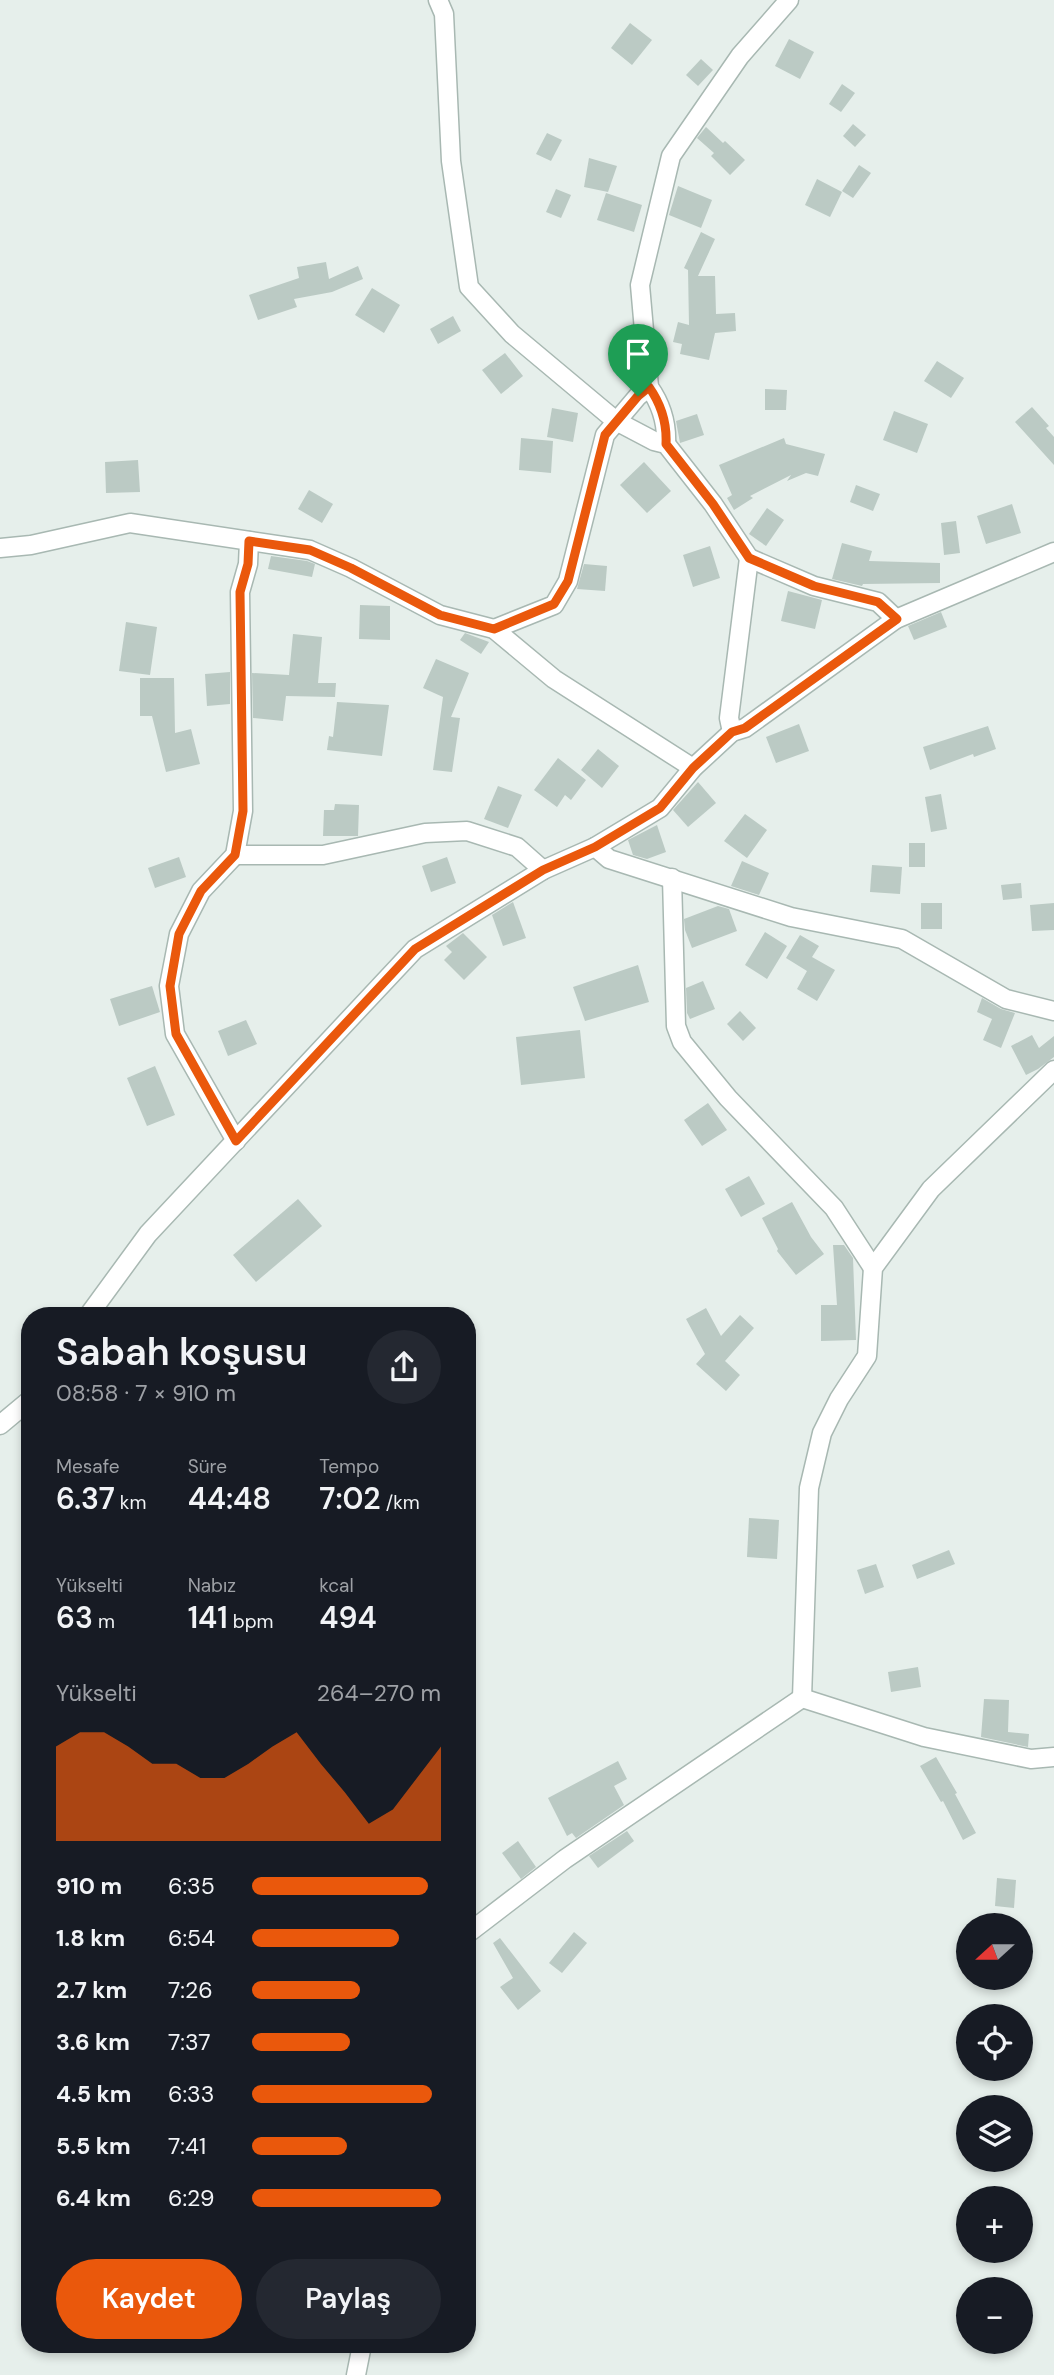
<!DOCTYPE html>
<html lang="tr">
<meta charset="utf-8">
<style>
body{margin:0;font-family:"DM Sans",sans-serif;background:#242831;color:#f1f3f6;height:100vh;display:flex;flex-direction:column;font-size:26px;white-space:nowrap}
*{box-sizing:border-box;margin:0}
p{font-size:23px;color:#9ea1a6}
.icon{flex:none;width:38px;height:38px;fill:none;stroke:currentColor;stroke-width:2;stroke-linecap:round;stroke-linejoin:round}
.map{position:relative;flex:1;overflow:hidden}
.side{position:absolute;left:21px;top:1307px;width:455px;height:1046px;display:flex;flex-direction:column;background:#171b24;border-radius:28px;box-shadow:0 4px 10px #0003}
.side>*{flex:none}
.needle{width:46px;rotate:249deg}
.fabs{position:absolute;left:956px;top:1913px;display:grid;gap:14px}
.fabs a{display:grid;place-items:center;width:77px;height:77px;border-radius:50%;background:#171b24;box-shadow:0 4px 10px #0003;font-size:35px}
.pin{position:absolute;display:grid;place-items:center;width:60px;height:60px;color:#fff;margin:-72px -30px;border-radius:50% 50% 50% 0;rotate:-45deg;box-shadow:0 0 7px #0007}
.pin .icon{rotate:45deg}
.round{display:grid;place-items:center;flex:none;width:74px;height:74px;border-radius:37px;background:#242831}
.summary{display:flex;align-items:center;justify-content:space-between;height:119px;padding:0 35px}
h1{font-size:38px;font-weight:600;line-height:52px}
.stats{display:grid;grid-template-columns:repeat(3,1fr);gap:10px;height:119px;padding:7px 35px}
.stats div{display:grid;align-content:center}
.stats b{font-size:30px;font-weight:600}
.stats small{font-size:19px;font-weight:400}
.stats p{font-size:19px}
.chart{height:196px;padding:14px 35px}
.chart p{display:flex;justify-content:space-between}
.chart svg{width:100%;height:126px;margin-top:7px;fill:#ea580c;opacity:.7}
.button{display:flex;gap:14px;margin-top:auto;padding:14px 35px}
.button a{flex:1;height:80px;border-radius:42px;background:#ea580c;color:#fff;font-size:28px;font-weight:600;line-height:80px;text-align:center}
.button a+a{background:#242831;color:#f1f3f6}
ul{padding:0 35px;list-style:none;font-size:23px}
li{display:grid;grid-template-columns:112px 84px 1fr;align-items:center;height:52px}
li i{height:18px;border-radius:9px;background:#ea580c}
.map>svg:first-child{display:block}
.building{fill:#bbcac4}
.lines{fill:none;stroke-linecap:round;stroke-linejoin:round}
.minor-casing{stroke:#a8b8b2;stroke-width:21}
.minor{stroke:#fff;stroke-width:18}
.route-casing{stroke:#fff;stroke-width:14}
.route{stroke:#ea580c;stroke-width:9}
</style>
<div class="map">
<svg width="1054" height="2375" viewBox="0 0 1054 2375">
<rect width="100%" height="100%" fill="#e6efeb"/>
<g class="building">
<polygon points="630,23 652,40 632,65 611,48"/>
<polygon points="789,39 814,52 800,79 775,66"/>
<polygon points="701,59 713,70 698,86 686,75"/>
<polygon points="842,84 855,93 841,112 829,104"/>
<polygon points="853,124 866,135 855,147 843,136"/>
<polygon points="706,127 723,143 725,141 745,160 730,175 711,156 714,153 697,138"/>
<polygon points="547,133 562,140 551,161 536,154"/>
<polygon points="589,158 617,166 608,192 584,187"/>
<polygon points="859,165 871,173 853,198 842,191"/>
<polygon points="817,179 842,192 830,217 805,205"/>
<polygon points="678,186 712,200 701,228 669,215"/>
<polygon points="556,189 571,195 561,218 546,212"/>
<polygon points="606,193 642,205 634,232 597,220"/>
<polygon points="701,232 715,239 698,276 715,276 716,314 735,313 736,331 715,333 709,360 680,354 682,344 673,342 678,322 689,325 688,270 684,268"/>
<polygon points="326,262 329,279 358,266 363,279 332,292 294,299 297,307 258,320 249,295 299,278 297,267"/>
<polygon points="372,288 400,305 384,333 355,315"/>
<polygon points="453,316 461,331 438,344 430,329"/>
<polygon points="505,353 523,376 501,394 482,370"/>
<polygon points="937,361 964,378 951,398 924,381"/>
<polygon points="765,389 787,390 786,410 765,410"/>
<polygon points="1032,407 1049,426 1046,428 1054,437 1054,465 1015,422"/>
<polygon points="552,408 578,413 573,442 547,437"/>
<polygon points="894,411 928,424 917,453 883,440"/>
<polygon points="697,414 704,435 680,443 676,421"/>
<polygon points="521,438 553,441 551,473 519,470"/>
<polygon points="784,438 786,444 825,454 818,476 806,473 787,481 791,475 750,496 753,498 734,510 727,498 732,495 719,465"/>
<polygon points="138,460 140,492 106,493 105,462"/>
<polygon points="644,462 671,491 647,513 620,485"/>
<polygon points="856,485 880,494 873,511 850,502"/>
<polygon points="309,490 333,504 322,523 298,509"/>
<polygon points="1012,504 1021,533 986,544 977,516"/>
<polygon points="767,508 784,520 766,546 749,534"/>
<polygon points="956,521 960,553 944,555 941,523"/>
<polygon points="842,543 872,551 869,561 940,563 940,583 863,584 862,586 832,579"/>
<polygon points="710,546 720,578 693,587 683,555"/>
<polygon points="271,556 307,561 315,564 312,577 268,569"/>
<polygon points="584,564 607,566 605,591 577,589"/>
<polygon points="788,591 822,600 815,629 781,621"/>
<polygon points="360,605 390,606 390,640 359,639"/>
<polygon points="941,612 947,627 914,640 908,626"/>
<polygon points="126,622 157,627 150,675 119,671"/>
<polygon points="465,633 489,642 481,654 460,640"/>
<polygon points="293,634 322,637 318,683 336,683 335,697 286,696 283,721 253,718 252,673 289,675"/>
<polygon points="436,659 469,673 451,717 460,718 452,772 433,770 443,697 423,688"/>
<polygon points="230,672 230,704 207,706 205,674"/>
<polygon points="140,678 174,678 175,733 191,729 200,764 166,772 152,716 140,716"/>
<polygon points="337,702 389,705 382,756 327,750 329,736 333,737"/>
<polygon points="799,724 809,751 776,763 766,737"/>
<polygon points="988,726 996,749 974,757 973,754 930,770 923,747"/>
<polygon points="598,749 619,766 602,788 581,770"/>
<polygon points="558,758 586,780 571,800 565,795 557,807 534,790"/>
<polygon points="698,782 716,803 688,827 673,810"/>
<polygon points="498,786 522,795 508,828 484,819"/>
<polygon points="941,794 947,829 931,832 925,797"/>
<polygon points="335,804 359,805 358,836 323,836 324,810 334,810"/>
<polygon points="745,814 767,830 747,858 724,841"/>
<polygon points="657,825 666,852 647,859 633,855 628,840"/>
<rect x="909" y="843" width="16" height="24"/>
<polygon points="179,857 186,877 155,888 148,868"/>
<polygon points="447,857 456,883 431,892 422,866"/>
<polygon points="742,861 769,873 759,895 731,886"/>
<polygon points="872,865 902,867 900,894 870,892"/>
<polygon points="1021,883 1022,898 1003,900 1001,885"/>
<polygon points="513,902 526,938 503,946 492,915"/>
<rect x="921" y="903" width="21" height="26"/>
<polygon points="1054,903 1054,930 1032,931 1030,905"/>
<polygon points="718,906 729,909 737,931 692,948 685,930 684,919"/>
<polygon points="765,932 787,946 767,979 745,965"/>
<polygon points="463,933 487,957 464,980 444,960 452,952 446,946"/>
<polygon points="800,935 819,946 812,957 835,970 817,1001 797,989 807,971 786,958"/>
<polygon points="638,965 649,1002 585,1021 573,987"/>
<polygon points="703,981 715,1009 690,1019 687,1013 686,988"/>
<polygon points="152,986 160,1012 119,1026 110,999"/>
<polygon points="982,998 1001,1009 1015,1013 1001,1048 983,1040 992,1019 977,1012"/>
<polygon points="740,1011 756,1028 743,1041 727,1024"/>
<polygon points="246,1020 257,1044 228,1056 218,1031"/>
<polygon points="580,1030 585,1078 521,1085 516,1037"/>
<polygon points="1032,1035 1039,1048 1054,1036 1054,1057 1038,1069 1026,1075 1011,1046"/>
<polygon points="155,1066 175,1115 147,1126 127,1078"/>
<polygon points="708,1103 727,1130 702,1146 684,1120"/>
<polygon points="749,1176 765,1204 741,1217 725,1189"/>
<polygon points="298,1199 322,1226 256,1282 233,1255"/>
<polygon points="792,1202 811,1237 824,1254 796,1275 777,1251 778,1249 762,1218"/>
<polygon points="833,1245 844,1245 853,1258 856,1340 821,1341 821,1305 837,1305"/>
<polygon points="706,1308 721,1336 740,1315 754,1328 725,1361 740,1375 726,1391 696,1364 705,1354 686,1319"/>
<polygon points="749,1518 779,1520 777,1559 747,1557"/>
<polygon points="949,1550 955,1564 917,1579 912,1565"/>
<polygon points="876,1564 884,1587 865,1594 857,1570"/>
<polygon points="918,1667 921,1687 891,1692 888,1672"/>
<polygon points="984,1699 1009,1700 1008,1732 1029,1734 1028,1747 981,1737"/>
<polygon points="936,1757 957,1793 955,1794 976,1833 963,1840 943,1801 941,1802 920,1766"/>
<polygon points="618,1761 627,1779 614,1786 624,1805 576,1838 572,1833 567,1836 548,1798"/>
<polygon points="627,1831 634,1841 598,1868 589,1856"/>
<polygon points="518,1841 536,1867 521,1879 502,1853"/>
<polygon points="997,1878 1016,1880 1014,1908 995,1906"/>
<polygon points="574,1932 587,1943 562,1973 549,1963"/>
<polygon points="500,1938 541,1991 518,2010 500,1987 513,1978 493,1943"/>
</g>
<g class="lines">
<g class="minor-casing">
<g id="minor">
<polyline points="438,0 444,14 451,161 469,287 512,334 616,421 654,441 666,444 713,504 749,558 814,586 878,602 896,619"/>
<path d="M666 444C667 424 661 404 649 387L640 285 671 156 740 56 789 0"/>
<polyline points="0,548 31,545 130,523 310,550 351,568 440,615 494,629 554,679 693,768"/>
<polyline points="494,629 554,605 568,581 605,435 638,396 649,387"/>
<polyline points="732,732 729,718 749,558"/>
<polyline points="595,847 609,859 791,917 902,939 1006,999 1054,1011"/>
<polyline points="235,855 323,855 425,833 467,831 517,847 543,870"/>
<polyline points="672,878 676,1026 682,1042 728,1098 834,1208 873,1268"/>
<polyline points="236,1141 175,1034 169,986 179,934 201,891 235,855 243,811 240,592 248,564 249,541"/>
<polyline points="88,1316 148,1234 415,949 543,870 595,847 660,808 693,768 732,732 745,728 896,619 1054,552"/>
<polyline points="0,1425 30,1400"/>
<polyline points="802,1698 809,1488 822,1433 839,1399 867,1356 873,1268 931,1189 1054,1070"/>
<polyline points="802,1698 924,1737 1031,1759 1054,1757"/>
<polyline points="467,1934 565,1859 802,1698"/>
<polyline points="356,2375 362,2345"/>
</g>
</g>
<use href="#minor" class="minor"/>
</g>
<g class="lines">
<g class="route-casing">
<path id="route" d="M649 387C661 404 667 424 666 444L713 504 749 558 814 586 878 602 897 619 745 728 732 732 693 768 660 808 595 847 543 870 415 949 236 1141 176 1034 170 986 179 934 201 891 235 855 243 811 240 592 248 564 249 541 310 550 351 568 440 615 494 629 554 604 568 581 605 435 638 396Z"/>
</g>
<use href="#route" class="route"/>
</g>
</svg>
<div class="fabs">
<a><svg class="needle" viewBox="-14 -14 28 28"><path d="M0-13l5 13h-10z" fill="#e53935"/><path d="M0 13l5-13h-10z" fill="#9ea1a6"/></svg></a>
<a><svg class="icon" aria-label="locate" viewBox="0 0 24 24"><circle cx="12" cy="12" r="6"/><path d="M12 2v4M12 18v4M2 12h4M18 12h4"/></svg></a>
<a><svg class="icon" aria-label="layers" viewBox="0 0 24 24"><path d="M12 4l9 5-9 5-9-5zM3 14l9 5 9-5"/></svg></a>
<a>+</a>
<a>−</a>
</div>
<div class="pin" style="left:638px;top:396px;background:#1e9e55"><svg class="icon" aria-label="arrive" viewBox="0 0 24 24"><path d="M6 21V4h12l-3 4 3 4H6"/></svg></div>
<section class="side">
<div class="summary"><div><h1>Sabah koşusu</h1><p>08:58 · 7 × 910 m</p></div><a class="round"><svg class="icon" aria-label="share" viewBox="0 0 24 24"><path d="M12 15V3M7 8l5-5 5 5M5 13v7h14v-7"/></svg></a></div>
<div class="stats">
<div><p>Mesafe</p><b>6.37<small> km</small></b></div>
<div><p>Süre</p><b>44:48</b></div>
<div><p>Tempo</p><b>7:02<small> /km</small></b></div>
</div>
<div class="stats">
<div><p>Yükselti</p><b>63<small> m</small></b></div>
<div><p>Nabız</p><b>141<small> bpm</small></b></div>
<div><p>kcal</p><b>494</b></div>
</div>
<div class="chart"><p><span>Yükselti</span>264–270 m</p>
<svg viewBox="0 0 160 44" preserveAspectRatio="none"><path d="M0 44V11L10 6L20 6L30 11L40 17L50 17L60 22L70 22L80 17L90 11L100 6L110 17L120 27L130 38L140 33L150 22L160 11V44z"/></svg>
</div>
<ul>
<li><b>910 m</b>6:35<i style="width:93%"></i></li>
<li><b>1.8 km</b>6:54<i style="width:78%"></i></li>
<li><b>2.7 km</b>7:26<i style="width:57%"></i></li>
<li><b>3.6 km</b>7:37<i style="width:52%"></i></li>
<li><b>4.5 km</b>6:33<i style="width:95%"></i></li>
<li><b>5.5 km</b>7:41<i style="width:50%"></i></li>
<li><b>6.4 km</b>6:29<i style="width:100%"></i></li>
</ul>
<div class="button"><a>Kaydet</a><a>Paylaş</a></div>
</section>
</div>
